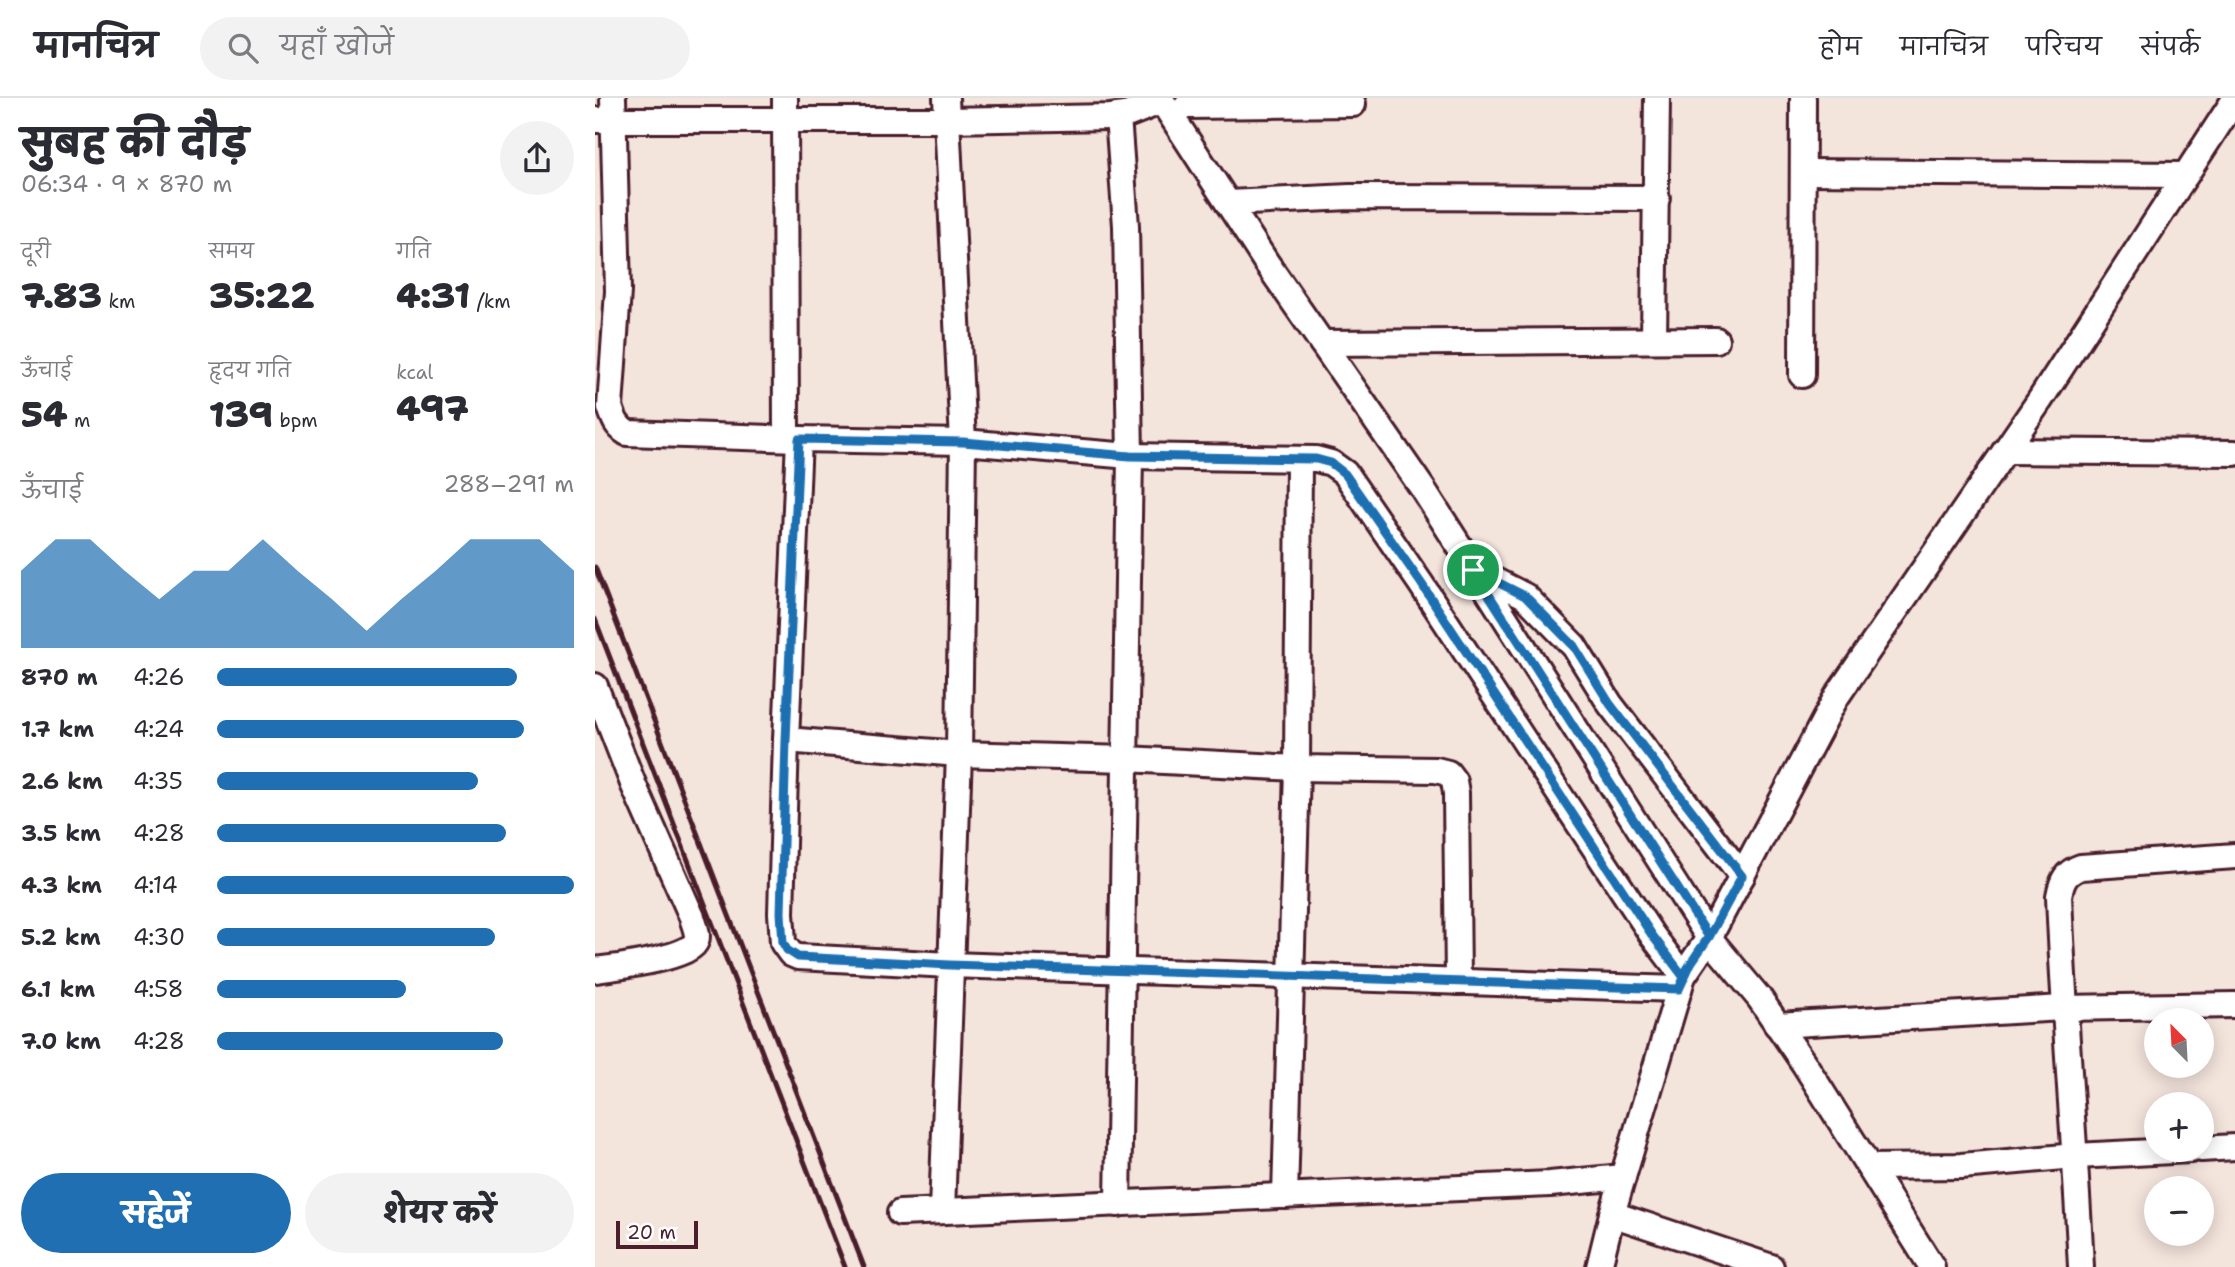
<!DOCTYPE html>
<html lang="hi">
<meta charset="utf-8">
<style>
body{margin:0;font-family:"Shantell Sans","Playpen Sans Deva",sans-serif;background:#f2f2f3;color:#2b2b33;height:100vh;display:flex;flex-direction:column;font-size:26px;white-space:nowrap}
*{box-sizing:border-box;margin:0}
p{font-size:23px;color:#7c7c81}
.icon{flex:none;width:38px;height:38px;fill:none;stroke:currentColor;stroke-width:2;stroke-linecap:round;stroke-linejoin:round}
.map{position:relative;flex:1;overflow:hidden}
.side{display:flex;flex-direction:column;background:#fff;width:595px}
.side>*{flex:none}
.needle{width:46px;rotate:336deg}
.tools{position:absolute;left:1549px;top:910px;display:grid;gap:14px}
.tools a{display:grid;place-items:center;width:70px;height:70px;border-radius:50%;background:#fff;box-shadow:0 4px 18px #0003;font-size:35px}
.scale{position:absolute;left:21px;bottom:18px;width:82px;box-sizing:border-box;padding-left:7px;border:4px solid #4a1f2b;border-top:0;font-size:19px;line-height:24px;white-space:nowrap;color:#4a1f2b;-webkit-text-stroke:5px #fff;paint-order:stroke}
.pin{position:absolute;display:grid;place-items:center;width:60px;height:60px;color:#fff;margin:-30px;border:4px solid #fff;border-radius:50%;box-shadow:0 2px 7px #0007}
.round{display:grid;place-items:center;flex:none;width:74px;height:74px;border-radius:37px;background:#f2f2f3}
.headline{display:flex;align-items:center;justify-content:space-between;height:119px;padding:0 21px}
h1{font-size:38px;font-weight:800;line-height:52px}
.metrics{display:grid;grid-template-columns:repeat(3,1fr);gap:10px;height:119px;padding:7px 21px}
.metrics div{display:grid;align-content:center}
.metrics b{font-size:35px;font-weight:800}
.metrics small{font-size:19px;font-weight:400}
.metrics p{font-size:19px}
.chart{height:196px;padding:14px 21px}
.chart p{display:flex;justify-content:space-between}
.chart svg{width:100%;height:126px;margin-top:7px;fill:#1f6fb2;opacity:.7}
.button{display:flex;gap:14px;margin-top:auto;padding:14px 21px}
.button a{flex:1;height:80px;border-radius:42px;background:#1f6fb2;color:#fff;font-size:28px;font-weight:800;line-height:80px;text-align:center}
.button a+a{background:#f2f2f3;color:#2b2b33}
ul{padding:0 21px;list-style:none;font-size:23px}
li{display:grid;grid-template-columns:112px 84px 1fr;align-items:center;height:52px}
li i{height:18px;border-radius:9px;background:#1f6fb2}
header{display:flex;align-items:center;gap:42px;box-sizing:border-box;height:98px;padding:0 35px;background:#fff;border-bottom:2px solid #e1e1e2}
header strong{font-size:33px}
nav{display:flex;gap:38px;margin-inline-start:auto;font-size:24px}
.search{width:490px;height:63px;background:#f2f2f3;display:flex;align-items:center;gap:18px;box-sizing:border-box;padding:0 24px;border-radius:38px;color:#7c7c81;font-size:26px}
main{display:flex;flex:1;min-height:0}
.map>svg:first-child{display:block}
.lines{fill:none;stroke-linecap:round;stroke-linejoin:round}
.minor-casing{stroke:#4a1f2b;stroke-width:30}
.minor{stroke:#fff;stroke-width:24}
.rail{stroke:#4a1f2b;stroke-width:5}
.route-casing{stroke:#fff;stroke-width:14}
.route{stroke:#1f6fb2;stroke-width:9}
</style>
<header>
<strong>मानचित्र</strong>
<div class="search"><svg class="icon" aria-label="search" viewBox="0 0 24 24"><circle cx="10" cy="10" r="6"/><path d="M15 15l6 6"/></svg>यहाँ खोजें</div>
<nav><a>होम</a><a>मानचित्र</a><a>परिचय</a><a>संपर्क</a></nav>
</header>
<main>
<section class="side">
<div class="headline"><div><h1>सुबह की दौड़</h1><p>06:34 · 9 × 870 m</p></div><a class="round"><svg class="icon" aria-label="share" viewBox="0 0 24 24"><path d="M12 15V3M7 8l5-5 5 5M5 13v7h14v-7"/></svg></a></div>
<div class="metrics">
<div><p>दूरी</p><b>7.83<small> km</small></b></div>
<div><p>समय</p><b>35:22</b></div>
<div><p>गति</p><b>4:31<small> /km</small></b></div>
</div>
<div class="metrics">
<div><p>ऊँचाई</p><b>54<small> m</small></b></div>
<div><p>हृदय गति</p><b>139<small> bpm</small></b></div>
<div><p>kcal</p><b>497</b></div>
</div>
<div class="chart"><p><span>ऊँचाई</span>288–291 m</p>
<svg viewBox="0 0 160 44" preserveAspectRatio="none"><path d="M0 44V17L10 6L20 6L30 17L40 27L50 17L60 17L70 6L80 17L90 27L100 38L110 27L120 17L130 6L140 6L150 6L160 17V44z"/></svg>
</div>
<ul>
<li><b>870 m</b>4:26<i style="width:84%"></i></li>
<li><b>1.7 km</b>4:24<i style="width:86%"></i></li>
<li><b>2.6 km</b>4:35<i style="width:73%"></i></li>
<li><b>3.5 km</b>4:28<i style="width:81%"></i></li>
<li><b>4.3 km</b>4:14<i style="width:100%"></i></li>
<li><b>5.2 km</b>4:30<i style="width:78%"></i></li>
<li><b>6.1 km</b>4:58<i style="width:53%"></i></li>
<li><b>7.0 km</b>4:28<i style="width:80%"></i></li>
</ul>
<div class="button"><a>सहेजें</a><a>शेयर करें</a></div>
</section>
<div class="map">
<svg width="1640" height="1169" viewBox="0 0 1640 1169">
<rect width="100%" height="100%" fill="#f3e4dc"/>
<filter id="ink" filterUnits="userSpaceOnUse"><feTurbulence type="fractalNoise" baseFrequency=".0143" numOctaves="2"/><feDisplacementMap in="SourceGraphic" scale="14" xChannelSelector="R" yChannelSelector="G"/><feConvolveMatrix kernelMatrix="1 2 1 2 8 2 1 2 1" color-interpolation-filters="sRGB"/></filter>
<g filter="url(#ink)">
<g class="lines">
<g class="minor-casing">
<g id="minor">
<path d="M18 0 23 193 15 309C19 321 21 328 32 335L204 341 368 344 535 358 721 361 736 365 750 375 826 486 1057 837 1088 878"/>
<polyline points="190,0 191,340"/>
<polyline points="565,0 671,164 828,391 1114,840 1165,901 1210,967 1337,1169"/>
<polyline points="592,8 758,6"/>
<polyline points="523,18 531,128 535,358 523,1106"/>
<polyline points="0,22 352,22 515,19 534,16 567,3"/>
<polyline points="1208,74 1591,77"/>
<polyline points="633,105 755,99 1062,100"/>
<polyline points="1059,242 1062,0"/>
<polyline points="727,245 1121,242"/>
<polyline points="1207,277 1208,0"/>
<polyline points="204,341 191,642 186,815 188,845 196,856 203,859 355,867 1084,891"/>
<polyline points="1410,353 1640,355"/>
<polyline points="879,472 930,498 979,548 1015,606 1147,778"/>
<path d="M0 588 39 688 97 819C99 827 105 838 100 845 92 860 18 870 0 872"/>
<polyline points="191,642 364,656 531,661 702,670 841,672 853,675 859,683 861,695 863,884"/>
<polyline points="1182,927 1468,910 1640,907"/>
<polyline points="1606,1051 1640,1049"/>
<polyline points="1274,1069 1366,1068 1481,1058 1596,1052"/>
<polyline points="690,1098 702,670 704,361"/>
<polyline points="347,1113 364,656 368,344 351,0"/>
<polyline points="305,1115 955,1086 1028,1079"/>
<polyline points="1017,1116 1176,1169"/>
<polyline points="1004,1169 1017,1116 1088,878 1114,840 1242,598 1445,302 1640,1"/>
<path d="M1486 1169C1480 1045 1469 922 1464 798 1467 782 1471 774 1486 769L1640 758"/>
</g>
</g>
<use href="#minor" class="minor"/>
<g class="rail">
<polyline points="0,469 269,1169"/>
<polyline points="0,521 250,1169"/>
</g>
</g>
</g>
<g class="lines" filter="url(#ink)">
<g class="route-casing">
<path id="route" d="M878 472 1114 839 1096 865 1084 891 355 867 203 859 192 852 188 845 186 815 191 642 204 341 368 344 535 358 721 361 736 365 750 376 826 485 1057 837 1088 878C1096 865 1104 852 1114 839L1147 778 1015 606 979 548 930 498 878 472"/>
</g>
<use href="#route" class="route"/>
</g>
</svg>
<div class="tools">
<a><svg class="needle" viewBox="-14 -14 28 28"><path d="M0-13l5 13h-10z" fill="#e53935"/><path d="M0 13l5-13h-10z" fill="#7c7c81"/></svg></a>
<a>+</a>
<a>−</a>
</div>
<div class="scale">20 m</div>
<div class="pin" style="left:878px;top:472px;background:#1e9e55"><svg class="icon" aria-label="arrive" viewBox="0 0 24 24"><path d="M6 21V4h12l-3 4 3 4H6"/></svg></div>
</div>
</main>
